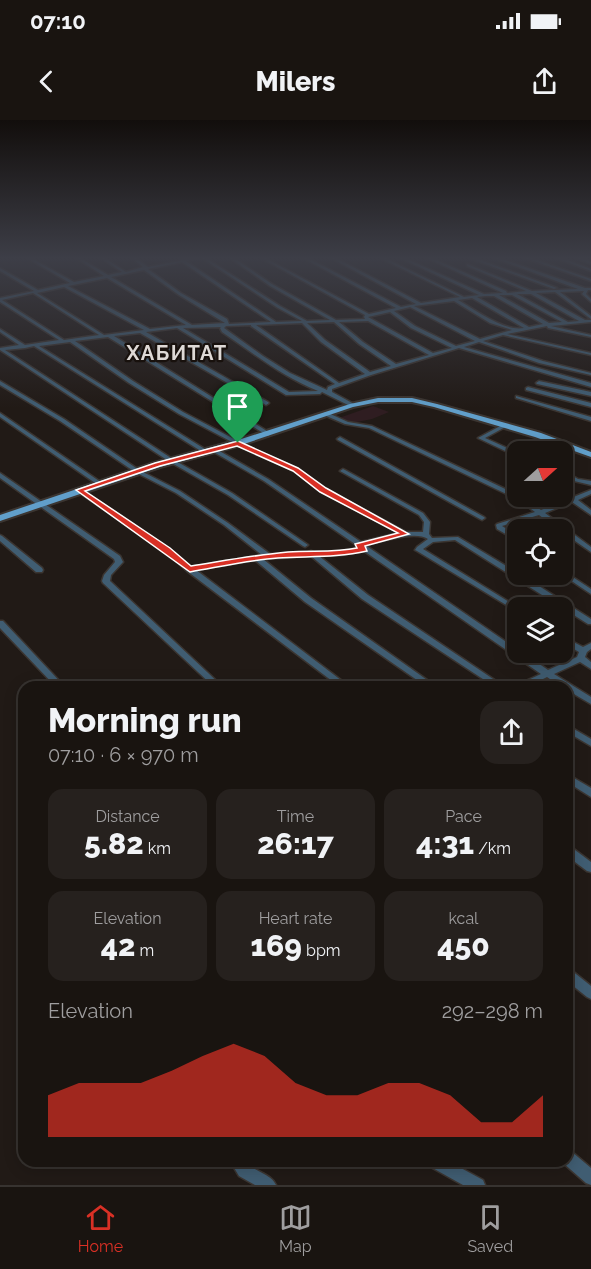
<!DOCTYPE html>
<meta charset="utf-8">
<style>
body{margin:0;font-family:Raleway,sans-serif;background:#26211e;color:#f1f3f6;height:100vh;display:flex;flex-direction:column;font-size:22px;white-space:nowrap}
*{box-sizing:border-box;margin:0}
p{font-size:20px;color:#9f9e9f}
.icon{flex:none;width:33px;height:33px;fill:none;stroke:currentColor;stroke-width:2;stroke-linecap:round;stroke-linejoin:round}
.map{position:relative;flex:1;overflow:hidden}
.panel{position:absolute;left:18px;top:561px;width:555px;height:486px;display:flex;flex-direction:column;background:#191410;border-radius:18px;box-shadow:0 3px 15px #0003,0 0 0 2px #373330}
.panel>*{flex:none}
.needle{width:39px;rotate:69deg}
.tools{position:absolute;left:507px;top:321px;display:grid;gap:12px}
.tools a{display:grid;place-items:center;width:66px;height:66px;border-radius:12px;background:#191410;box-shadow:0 3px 15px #0003,0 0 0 2px #373330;font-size:30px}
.pin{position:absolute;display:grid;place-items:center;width:51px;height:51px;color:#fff;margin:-62px -26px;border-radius:50% 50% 50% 0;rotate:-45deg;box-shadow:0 0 6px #0007}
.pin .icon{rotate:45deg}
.round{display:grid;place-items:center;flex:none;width:63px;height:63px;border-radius:18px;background:#26211e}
.headline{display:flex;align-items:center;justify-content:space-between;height:102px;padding:0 30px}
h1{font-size:33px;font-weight:800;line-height:45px}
.stats{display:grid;grid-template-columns:repeat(3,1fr);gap:9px;height:102px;padding:6px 30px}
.stats div{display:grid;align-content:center;border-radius:15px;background:#26211e;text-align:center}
.stats b{font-size:30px;font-weight:800}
.stats small{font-size:16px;font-weight:400}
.stats p{font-size:16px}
.chart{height:168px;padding:12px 30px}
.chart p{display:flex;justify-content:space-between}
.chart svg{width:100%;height:108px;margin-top:6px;fill:#d93025;opacity:.7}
.status{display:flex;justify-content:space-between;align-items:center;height:42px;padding:0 30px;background:#191410;direction:ltr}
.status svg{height:16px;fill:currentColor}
header{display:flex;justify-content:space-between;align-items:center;height:78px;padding:0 30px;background:#191410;font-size:27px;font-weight:800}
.dock{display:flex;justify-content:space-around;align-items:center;height:84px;border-top:2px solid #373330;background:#191410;font-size:16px;color:#9f9e9f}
.dock a{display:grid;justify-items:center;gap:3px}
.dock .active{color:#d93025}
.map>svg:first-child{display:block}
.commercial{fill:#2f1d21}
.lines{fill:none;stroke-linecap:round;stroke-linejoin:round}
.minor-casing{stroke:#3b3531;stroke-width:3}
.major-casing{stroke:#3b3531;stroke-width:4}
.minor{fill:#405d72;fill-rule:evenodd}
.major{fill:#619fca;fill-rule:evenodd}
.route{fill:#d93025;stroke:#fff;stroke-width:1.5;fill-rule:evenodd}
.labels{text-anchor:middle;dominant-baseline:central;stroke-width:4.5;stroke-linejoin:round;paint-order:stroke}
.far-district-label{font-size:20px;font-weight:bold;letter-spacing:1.5px;fill:#ded9d6;stroke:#18110d}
</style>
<div class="status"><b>07:10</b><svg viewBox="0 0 49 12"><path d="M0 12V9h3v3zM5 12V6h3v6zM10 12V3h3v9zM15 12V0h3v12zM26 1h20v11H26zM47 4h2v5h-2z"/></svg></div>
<header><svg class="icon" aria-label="back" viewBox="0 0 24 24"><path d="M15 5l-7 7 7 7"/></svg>Milers<svg class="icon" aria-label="share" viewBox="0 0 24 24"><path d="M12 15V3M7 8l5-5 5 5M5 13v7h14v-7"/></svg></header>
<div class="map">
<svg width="591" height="1065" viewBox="0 0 591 1065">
<rect width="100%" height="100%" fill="#211a16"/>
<polygon class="commercial" points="373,286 389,292 372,299 352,303 339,298"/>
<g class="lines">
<g class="minor-casing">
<g id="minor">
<path d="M27 138H31L74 162 104 156 76 138H80L108 155 122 152 101 138H105L126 152 143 147 132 138H136L148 147 180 141 181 139 198 138 186 141 276 202 302 201 278 188 202 138H206L280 186 307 201 330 200 270 166 230 138H234L272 164 336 200 365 199 364 197 365 195 261 138H265L369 194 396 188 303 138H308L401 187 416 184 331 138H336L421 183 460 177 380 138H385L464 177 479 175 400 138H405L484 174 503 173 427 138H432L506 171 507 173 526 171 467 146V144L532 171 578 169 494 138H500L585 168H591V170H588L586 174 591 179V182L582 174 584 171 560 172 591 196V199L555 172 536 173 585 200H591V202L551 206 591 215V217L548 208 547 206 507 214 591 233V235L503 215 483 221 543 241 591 253V255L539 243 479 222 464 227 591 263V267L459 228 371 255 332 269V272L354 284 355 285 352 287 322 272 320 274 286 275 177 208 146 212 268 282 269 283 266 285 140 213 114 216 270 313 271 314 268 316 108 217 75 221 133 261 183 292 253 329 298 349 325 369 406 412H423L424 402 419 395 340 351 343 349 345 350 423 393 430 402 429 414 432 418 458 417 518 453V454H520L591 499V504H588L455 420 433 422 423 429 519 488H518V492L417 431 415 430 417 427 428 419C415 410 381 422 365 425L518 530V532H522L548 550 577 537 579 532 562 522V516L583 527 591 523V529L587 532 585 537 591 542V549L580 542 554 554 591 577V584L567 570V567H562L547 557 527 567H516L517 565 541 554 364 431 341 435 319 436 368 475 505 567H495L362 479 311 436 263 439 311 478 437 567H427L305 482 255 440 196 450 350 567H340L187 451 165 431 77 371V369H81L169 429 191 447 262 435 224 405 176 373 135 352 60 301 0 265V261L64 299 139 350 180 371 228 403 270 434 308 432 311 431 314 432 341 431 360 428 356 426 355 424 264 361 212 331V329H216L268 359 361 422 399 413 321 371 294 351 249 331 179 294 129 263 70 222 39 226 208 331V333H204L34 226 25 228 5 230 174 340 232 373 308 425 305 427 303 426 228 375 170 342 0 230V228L19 225 0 212V209L25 225 59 220 0 182V178L34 171 0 151V148L38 170 70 163ZM182 142 271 202 229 204 227 199 181 173 148 149ZM144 150 179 175 225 203 192 205 111 157ZM107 158 186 205 150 209 68 166ZM64 167 144 210 104 215 37 173ZM33 173 99 215 64 220 2 180ZM517 174H531L579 201 568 202ZM499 175H512L562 202 549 203ZM485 176H494L543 204 529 207 477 177ZM472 178 524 208C504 212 476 190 458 180ZM454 181 490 203 512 210 480 219 414 186ZM410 187 475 221 456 226 415 206 394 191ZM390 192 411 208 452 228 433 233 368 197ZM368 201 429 235 396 244 363 222 339 202ZM334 202 359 224 391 246 370 252 325 220 307 203ZM302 203 321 222 365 254 339 263 256 205ZM251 205V206L335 264 328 267 327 270 290 253 263 236 224 208 226 206ZM221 207 220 208 222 212C253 233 283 257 318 271L289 272 183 208Z"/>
<polygon points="469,138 475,138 557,168 554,169"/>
<polygon points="525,138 531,138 591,159 591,161"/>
<polygon points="556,138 562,138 591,149 591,151"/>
<polygon points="577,138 582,138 591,142 591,144"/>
<polygon points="539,261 591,272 591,276 537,264 536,263"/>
<polygon points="528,267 591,283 591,287 526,270 526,268"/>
<polygon points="516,276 591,297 591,301 516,278"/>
<polygon points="326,292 348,302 372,306 518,375 518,376 523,378 541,390 591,370 591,374 578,380 591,390 591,395 572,382 545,393 591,427 591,432 562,412 562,410 559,410 539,395 502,406 518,416 518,421 516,420 497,409 496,405 497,404 535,392 519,380 369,308 345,304 324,295 324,293"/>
<polygon points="0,293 102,363 102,365 98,365 0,297"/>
<polygon points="504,304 509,305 485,318 518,333 518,337 478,318"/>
<polygon points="340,317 484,397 485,398 482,400 480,399 338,320 337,319"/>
<polygon points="562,350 578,359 591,361 591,365 574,361 562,355"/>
<polygon points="0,353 120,436 123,442 111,455 110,461 223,567 214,567 103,463 102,461 104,455 115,442 114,439 0,358"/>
<polygon points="0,415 2,416 42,448 43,450 42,452 36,452 0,421"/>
<polygon points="562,450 591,469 591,474 561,454 562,454"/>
<polygon points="0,501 3,501 65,567 56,567 0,508"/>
<polygon points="567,605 591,619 591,626 567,612"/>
<polygon points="567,654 591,668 591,677 567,662"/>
<polygon points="567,726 571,727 591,742 591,752 587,751 567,736"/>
<polygon points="567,849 571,850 591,866 591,879 587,877 567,861"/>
<polygon points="567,1030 572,1032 591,1048 591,1065 586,1063 562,1042 562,1041 567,1041"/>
<path d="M230 1041H246C253 1052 271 1053 276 1065H255L239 1056Z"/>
<polygon points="427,1041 448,1041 483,1060 485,1065 463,1065 429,1046"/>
</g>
</g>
<g class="major-casing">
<polygon id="major" points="378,278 412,278 437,284 541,313 591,332 591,337 535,317 434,287 412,282 378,282 353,287 241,325 160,347 0,401 0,395 154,343 235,321 350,284"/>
</g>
<use href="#minor" class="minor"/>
<use href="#major" class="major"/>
</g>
<linearGradient id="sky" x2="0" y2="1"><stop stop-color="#120e0c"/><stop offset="0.48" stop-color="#3d3e47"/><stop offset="1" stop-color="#3d3e47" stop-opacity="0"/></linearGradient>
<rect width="591" height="288" fill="url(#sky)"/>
<path class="route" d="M238 321 298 348 326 368 409 414 365 426 367 431C337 438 309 436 278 438 249 440 219 447 190 452L76 370 155 343ZM237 326 293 351 320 372 398 413 355 424 357 428C334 433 311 430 288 432 255 435 223 441 191 446L170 428 85 371 160 346Z"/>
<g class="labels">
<g class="far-district-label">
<text x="177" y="233">ХАБИТАТ</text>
</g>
</g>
</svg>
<div class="tools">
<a><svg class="needle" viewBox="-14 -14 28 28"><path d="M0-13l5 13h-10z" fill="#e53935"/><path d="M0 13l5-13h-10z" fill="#9f9e9f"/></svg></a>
<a><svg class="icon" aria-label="locate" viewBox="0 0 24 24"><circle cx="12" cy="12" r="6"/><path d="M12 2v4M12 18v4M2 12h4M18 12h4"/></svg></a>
<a><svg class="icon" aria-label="layers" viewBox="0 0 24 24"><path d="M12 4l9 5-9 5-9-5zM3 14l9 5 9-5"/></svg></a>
</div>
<div class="pin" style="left:238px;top:323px;background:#1e9e55"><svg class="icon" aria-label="arrive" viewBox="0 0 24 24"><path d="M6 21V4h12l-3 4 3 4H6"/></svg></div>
<section class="panel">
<div class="headline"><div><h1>Morning run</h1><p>07:10 · 6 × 970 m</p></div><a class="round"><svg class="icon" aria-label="share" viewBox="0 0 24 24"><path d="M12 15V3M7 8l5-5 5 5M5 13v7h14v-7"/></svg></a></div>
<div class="stats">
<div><p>Distance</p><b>5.82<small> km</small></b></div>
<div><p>Time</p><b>26:17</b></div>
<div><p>Pace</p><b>4:31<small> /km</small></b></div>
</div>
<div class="stats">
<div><p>Elevation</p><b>42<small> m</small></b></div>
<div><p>Heart rate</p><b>169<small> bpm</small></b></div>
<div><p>kcal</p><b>450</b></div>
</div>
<div class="chart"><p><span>Elevation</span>292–298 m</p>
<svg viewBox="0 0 160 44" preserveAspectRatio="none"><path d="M0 44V27L10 22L20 22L30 22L40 17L50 11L60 6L70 11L80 22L90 27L100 27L110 22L120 22L130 27L140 38L150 38L160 27V44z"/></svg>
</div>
</section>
</div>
<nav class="dock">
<a class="active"><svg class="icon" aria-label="home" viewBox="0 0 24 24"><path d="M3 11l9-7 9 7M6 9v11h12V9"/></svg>Home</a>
<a><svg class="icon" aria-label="map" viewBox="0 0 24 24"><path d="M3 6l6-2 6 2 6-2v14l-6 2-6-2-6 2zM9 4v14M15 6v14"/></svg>Map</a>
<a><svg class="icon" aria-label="saved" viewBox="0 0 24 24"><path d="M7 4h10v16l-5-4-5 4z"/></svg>Saved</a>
</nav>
